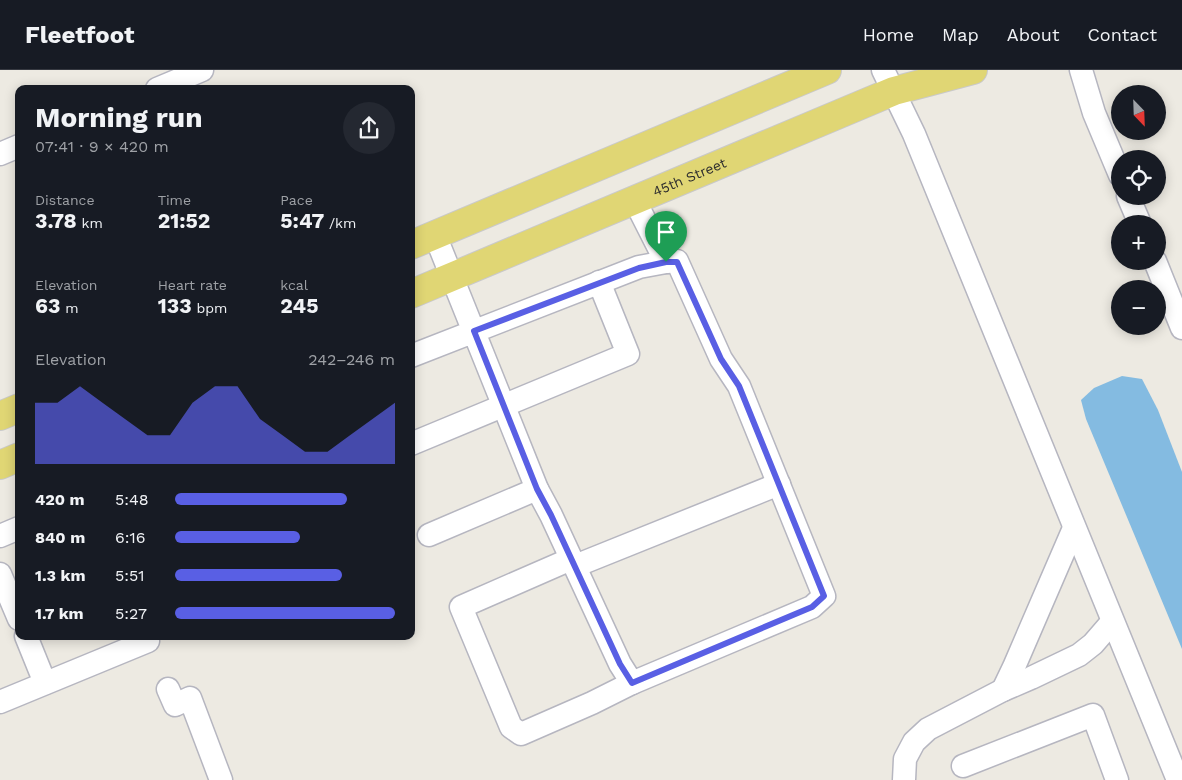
<!DOCTYPE html>
<meta charset="utf-8">
<style>
body{margin:0;font-family:"Work Sans",sans-serif;background:#242831;color:#f1f3f6;height:100vh;display:flex;flex-direction:column;font-size:19px;white-space:nowrap}
*{box-sizing:border-box;margin:0}
p{font-size:16px;color:#9ea1a6}
.icon{flex:none;width:28px;height:28px;fill:none;stroke:currentColor;stroke-width:2;stroke-linecap:round;stroke-linejoin:round}
.map{position:relative;flex:1;overflow:hidden}
.side{position:absolute;left:15px;top:15px;width:400px;height:555px;display:flex;flex-direction:column;background:#171b24;border-radius:10px;box-shadow:0 2px 12px #0003}
.side>*{flex:none}
.needle{width:32px;rotate:157deg}
.fabs{position:absolute;left:1111px;top:15px;display:grid;gap:10px}
.fabs a{display:grid;place-items:center;width:55px;height:55px;border-radius:50%;background:#171b24;box-shadow:0 2px 12px #0003;font-size:25px}
.pin{position:absolute;display:grid;place-items:center;width:42px;height:42px;color:#fff;margin:-51px -21px;border-radius:50% 50% 50% 0;rotate:-45deg;box-shadow:0 0 5px #0007}
.pin .icon{rotate:45deg}
.round{display:grid;place-items:center;flex:none;width:52px;height:52px;border-radius:26px;background:#242831}
.summary{display:flex;align-items:center;justify-content:space-between;height:85px;padding:0 20px}
h1{font-size:28px;font-weight:700;line-height:38px}
.figures{display:grid;grid-template-columns:repeat(3,1fr);gap:8px;height:85px;padding:5px 20px}
.figures div{display:grid;align-content:center}
.figures b{font-size:21px;font-weight:700}
.figures small{font-size:14px;font-weight:400}
.figures p{font-size:14px}
.chart{height:140px;padding:10px 20px}
.chart p{display:flex;justify-content:space-between}
.chart svg{width:100%;height:90px;margin-top:5px;fill:#595fe4;opacity:.7}
ul{padding:0 20px;list-style:none;font-size:16px}
li{display:grid;grid-template-columns:80px 60px 1fr;align-items:center;height:38px}
li i{height:12px;border-radius:6px;background:#595fe4}
header{display:flex;align-items:center;gap:30px;box-sizing:border-box;height:70px;padding:0 25px;background:#171b24;border-bottom:1px solid #363941}
header strong{font-size:24px}
nav{display:flex;gap:28px;margin-inline-start:auto;font-size:18px}
.map>svg:first-child{display:block}
.water{fill:#84bbe1}
.lines{fill:none;stroke-linecap:round;stroke-linejoin:round}
.minor-casing{stroke:#b6b6c0;stroke-width:25}
.major-casing{stroke:#c9c9c9;stroke-width:30}
.minor{stroke:#fff;stroke-width:22}
.major{stroke:#e0d674;stroke-width:28}
.route-casing{stroke:#fff;stroke-width:10}
.route{stroke:#595fe4;stroke-width:6}
.labels{text-anchor:middle;dominant-baseline:central;stroke-width:4;stroke-linejoin:round;paint-order:stroke}
.street-label{font-size:14px;fill:#2e2e2e;stroke:#fff}
</style>
<header>
<strong>Fleetfoot</strong>
<nav><a>Home</a><a>Map</a><a>About</a><a>Contact</a></nav>
</header>
<div class="map">
<svg width="1182" height="710" viewBox="0 0 1182 710">
<rect width="100%" height="100%" fill="#edeae2"/>
<polygon class="water" points="1122,306 1142,309 1158,340 1182,402 1182,579 1086,349 1081,330 1094,318"/>
<g class="lines">
<g class="minor-casing">
<g id="minor">
<polyline points="883,0 914,64 1178,710"/>
<polyline points="1081,0 1094,43 1120,105"/>
<polyline points="157,19 202,0"/>
<polyline points="0,84 19,76"/>
<polyline points="1128,126 1140,154"/>
<polyline points="635,131 666,192"/>
<polyline points="1155,191 1182,258"/>
<polyline points="411,286 639,197 666,192 677,191 721,289 739,316 824,526 812,537 632,613 620,594 551,445 537,419 435,165"/>
<polyline points="411,374 628,284 599,212"/>
<polyline points="429,465 537,419"/>
<polyline points="0,466 19,458"/>
<polyline points="571,489 461,537 511,657 521,664 592,633 632,613"/>
<polyline points="575,496 779,414"/>
<polyline points="0,504 19,549"/>
<polyline points="26,566 45,613"/>
<polyline points="168,619 175,635 190,628 221,710"/>
<polyline points="1003,620 1014,597 1074,458"/>
<polyline points="0,632 148,571 145,566"/>
<polyline points="963,696 1093,645 1117,710"/>
<polyline points="904,710 905,689 914,672 928,659 1003,620 1031,608 1079,585 1093,574 1112,552"/>
</g>
</g>
<g class="major-casing">
<g id="major">
<polyline points="411,175 827,0"/>
<path id="s1" d="M411 224 894 21 973 0"/>
<polyline points="0,346 19,338"/>
<polyline points="0,395 19,387"/>
</g>
</g>
<use href="#minor" class="minor"/>
<use href="#major" class="major"/>
</g>
<g class="lines">
<g class="route-casing">
<polygon id="route" points="666,192 677,192 721,289 739,316 824,526 812,537 632,613 620,594 551,445 537,419 474,261 639,198"/>
</g>
<use href="#route" class="route"/>
</g>
<g class="labels">
<g class="street-label">
<text stroke="none"><textPath href="#s1" startOffset="302">45th Street</textPath></text>
</g>
</g>
</svg>
<div class="fabs">
<a><svg class="needle" viewBox="-14 -14 28 28"><path d="M0-13l5 13h-10z" fill="#e53935"/><path d="M0 13l5-13h-10z" fill="#9ea1a6"/></svg></a>
<a><svg class="icon" aria-label="locate" viewBox="0 0 24 24"><circle cx="12" cy="12" r="6"/><path d="M12 2v4M12 18v4M2 12h4M18 12h4"/></svg></a>
<a>+</a>
<a>−</a>
</div>
<div class="pin" style="left:666px;top:192px;background:#1e9e55"><svg class="icon" aria-label="arrive" viewBox="0 0 24 24"><path d="M6 21V4h12l-3 4 3 4H6"/></svg></div>
<section class="side">
<div class="summary"><div><h1>Morning run</h1><p>07:41 · 9 × 420 m</p></div><a class="round"><svg class="icon" aria-label="share" viewBox="0 0 24 24"><path d="M12 15V3M7 8l5-5 5 5M5 13v7h14v-7"/></svg></a></div>
<div class="figures">
<div><p>Distance</p><b>3.78<small> km</small></b></div>
<div><p>Time</p><b>21:52</b></div>
<div><p>Pace</p><b>5:47<small> /km</small></b></div>
</div>
<div class="figures">
<div><p>Elevation</p><b>63<small> m</small></b></div>
<div><p>Heart rate</p><b>133<small> bpm</small></b></div>
<div><p>kcal</p><b>245</b></div>
</div>
<div class="chart"><p><span>Elevation</span>242–246 m</p>
<svg viewBox="0 0 160 44" preserveAspectRatio="none"><path d="M0 44V14L10 14L20 6L30 14L40 22L50 30L60 30L70 14L80 6L90 6L100 22L110 30L120 38L130 38L140 30L150 22L160 14V44z"/></svg>
</div>
<ul>
<li><b>420 m</b>5:48<i style="width:78%"></i></li>
<li><b>840 m</b>6:16<i style="width:57%"></i></li>
<li><b>1.3 km</b>5:51<i style="width:76%"></i></li>
<li><b>1.7 km</b>5:27<i style="width:100%"></i></li>
</ul>
</section>
</div>
